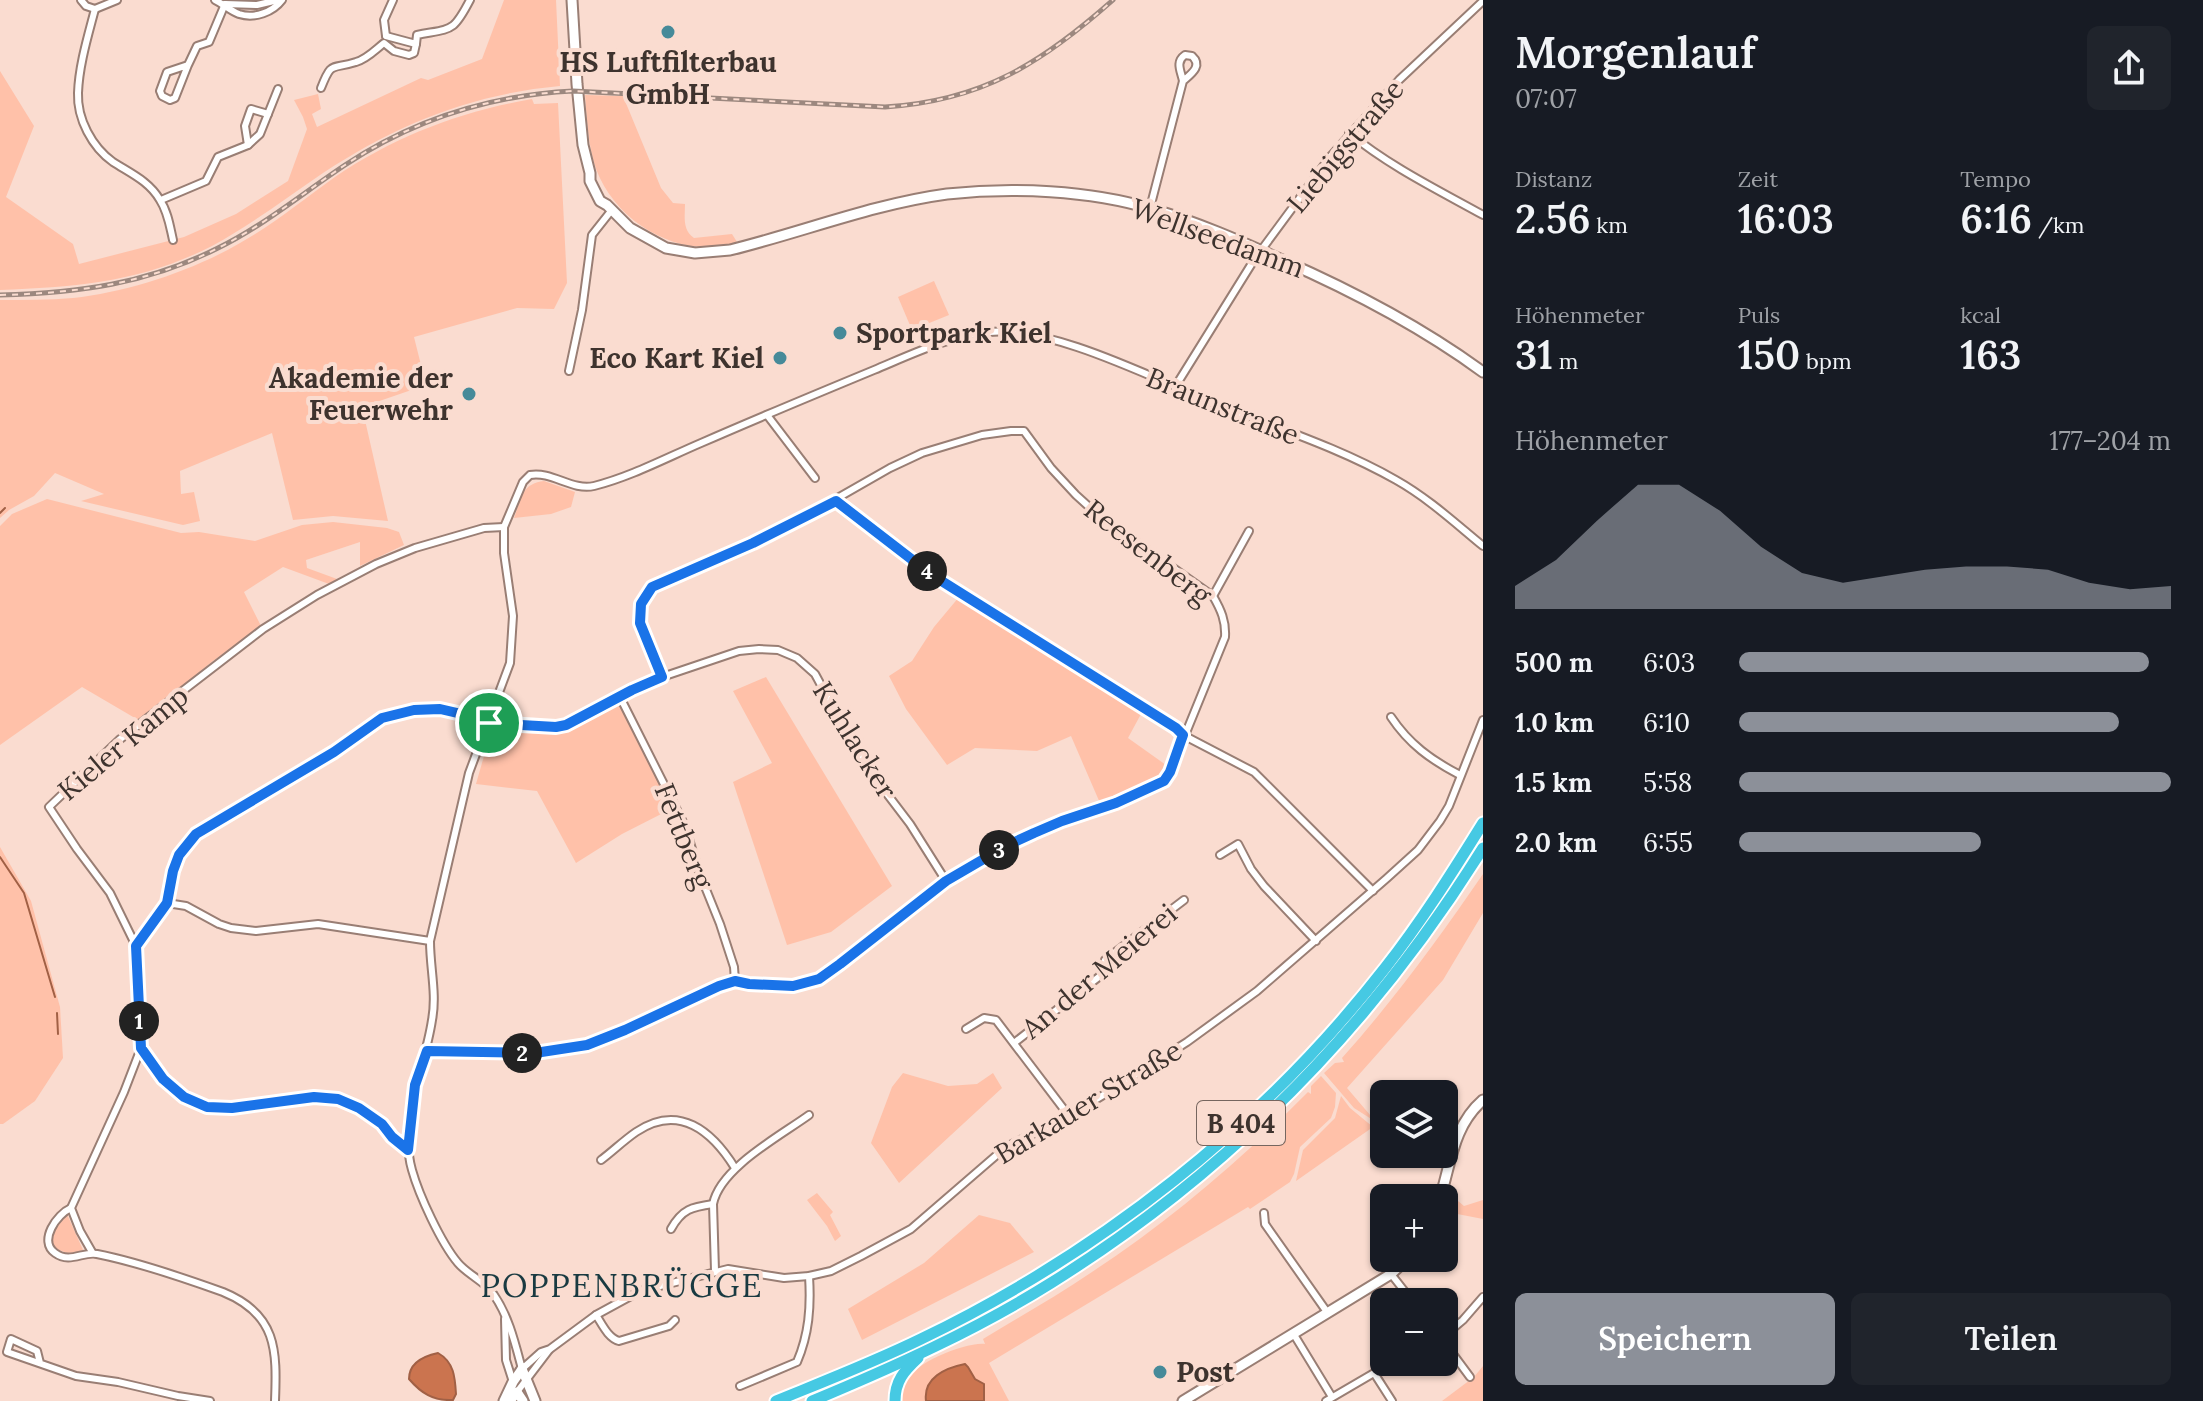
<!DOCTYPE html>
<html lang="de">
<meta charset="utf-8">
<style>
body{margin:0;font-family:Lora,serif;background:#20242c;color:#f1f3f6;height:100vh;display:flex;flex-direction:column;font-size:30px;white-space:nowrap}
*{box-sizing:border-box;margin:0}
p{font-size:26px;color:#9ea1a6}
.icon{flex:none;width:44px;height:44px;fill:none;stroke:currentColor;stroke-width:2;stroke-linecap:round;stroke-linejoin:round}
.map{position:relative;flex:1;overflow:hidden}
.details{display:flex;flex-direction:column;background:#171b24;width:720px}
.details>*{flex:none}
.buttons{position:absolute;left:1370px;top:1080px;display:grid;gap:16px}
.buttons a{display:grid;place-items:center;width:88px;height:88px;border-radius:12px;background:#171b24;box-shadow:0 2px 6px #0004;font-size:40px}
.pin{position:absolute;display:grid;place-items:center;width:68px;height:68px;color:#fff;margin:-34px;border:4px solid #fff;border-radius:50%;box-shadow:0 2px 8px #0007}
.km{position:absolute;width:40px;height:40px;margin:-20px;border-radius:50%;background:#222;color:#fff;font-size:22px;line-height:40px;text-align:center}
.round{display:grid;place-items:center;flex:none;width:84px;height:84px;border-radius:12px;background:#20242c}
.overview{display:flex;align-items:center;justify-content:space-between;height:136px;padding:0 32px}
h1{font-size:44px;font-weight:600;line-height:60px}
.stats{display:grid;grid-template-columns:repeat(3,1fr);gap:12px;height:136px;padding:8px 32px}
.stats div{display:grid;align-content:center}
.stats b{font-size:40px;font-weight:600}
.stats small{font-size:22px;font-weight:400}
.stats p{font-size:22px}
.chart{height:224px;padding:16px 32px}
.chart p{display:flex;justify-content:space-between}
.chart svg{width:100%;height:144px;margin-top:8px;fill:#8c9099;opacity:.7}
.primary-button{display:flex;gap:16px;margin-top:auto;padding:16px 32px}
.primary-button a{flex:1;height:92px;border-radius:12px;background:#8c9099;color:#fff;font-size:32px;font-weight:600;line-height:92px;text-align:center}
.primary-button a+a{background:#20242c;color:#f1f3f6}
ul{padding:0 32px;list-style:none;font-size:26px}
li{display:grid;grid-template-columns:128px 96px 1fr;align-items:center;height:60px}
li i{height:20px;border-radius:10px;background:#8c9099}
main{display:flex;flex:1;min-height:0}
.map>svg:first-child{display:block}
.green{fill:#ffc1a9}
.water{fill:#cb744f;stroke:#a16045;stroke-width:2}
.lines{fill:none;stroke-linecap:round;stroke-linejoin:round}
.stream{stroke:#a16045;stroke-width:2}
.street-casing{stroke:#997e74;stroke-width:10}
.secondary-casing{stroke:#997e74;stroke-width:13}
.highway-casing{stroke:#fff;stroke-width:15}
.street{stroke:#fff;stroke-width:6}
.secondary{stroke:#fff;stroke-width:9}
.highway{stroke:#46c9e3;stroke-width:11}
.rail-casing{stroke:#9c887f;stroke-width:5}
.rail{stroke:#fadcd0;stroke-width:2;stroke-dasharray:6;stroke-linecap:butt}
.route-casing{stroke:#fff;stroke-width:16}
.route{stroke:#1a73e8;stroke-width:10}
.poi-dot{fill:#468a99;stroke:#fadcd0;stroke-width:3}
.labels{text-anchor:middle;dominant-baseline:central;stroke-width:8;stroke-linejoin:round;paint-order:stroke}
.shield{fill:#fadcd0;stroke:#76665f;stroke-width:2}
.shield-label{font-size:26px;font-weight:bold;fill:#3e332e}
.poi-label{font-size:28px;font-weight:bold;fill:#3e332e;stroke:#fadcd0;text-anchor:start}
.street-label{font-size:28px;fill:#3e332e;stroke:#fadcd0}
.quarter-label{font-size:32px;letter-spacing:2px;fill:#193a41;stroke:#fadcd0}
</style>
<main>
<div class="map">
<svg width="1483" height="1401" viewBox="0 0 1483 1401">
<rect width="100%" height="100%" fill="#fadcd0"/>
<g class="green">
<path d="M504 0H556L560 86C472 94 397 124 323 173 286 198 251 225 212 246 141 282 78 287 0 290V71L34 126 6 197 73 244 79 264 184 237 236 214 288 181 307 129 303 117 294 100 318 94 321 109 312 114 317 127 421 78 428 80 482 59Z"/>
<path d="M585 95 623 96 661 188 673 203 685 204C685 216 682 230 694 238L732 234 737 242 736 244C679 259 617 224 596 169 588 146 587 120 585 95Z"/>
<path d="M532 99 534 104 558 103 567 283 554 309 517 308 414 337 426 385 362 407 388 521 333 516 293 520 272 433 180 471 181 494 194 492 200 521 183 525 81 501 104 494 55 473 34 496 9 510 0 518V300C24 300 49 300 73 298 128 292 192 271 240 243 274 224 304 199 335 177 395 136 462 111 532 99Z"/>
<polygon points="934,281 949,315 912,330 898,297"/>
<path d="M544 481 575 492 571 507 551 514 514 518C521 499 521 484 544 481Z"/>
<polygon points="47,499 181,533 199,532 255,541 302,525 333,522 387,528 399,532 404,545 360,566 360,542 306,560 307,568 337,579 329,584 283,567 244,592 261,626 213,661 140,721 82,687 0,745 0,526 12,514"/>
<polygon points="959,597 1141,714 1128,738 1166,765 1159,776 1100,803 1071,736 1037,751 975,748 947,765 906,709 889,676 912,661 934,627"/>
<polygon points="766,677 892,886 831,932 787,945 733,782 772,763 733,691"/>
<polygon points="618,702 673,808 622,834 576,863 537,791 476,784 492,728 557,730"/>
<polygon points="0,847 31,901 60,1007 63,1058 35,1101 3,1124 0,1124"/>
<path d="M1483 874V913L1443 980 1347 1088 1376 1122 1354 1108 1324 1073 1335 1063 1344 1062 1342 1058C1394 1000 1439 938 1483 874Z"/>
<polygon points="903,1073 948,1086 977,1084 993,1073 1002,1088 899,1183 871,1143 892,1087"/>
<path d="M1321 1076 1336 1093 1335 1107 1331 1118 1300 1147 1294 1174 1290 1182 1250 1209 1248 1207 989 1363 1009 1401H984V1384L975 1379 968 1367 925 1397 926 1401H902C902 1394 902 1388 905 1382 914 1363 965 1342 985 1344L983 1339C1019 1317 1057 1296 1092 1272 1171 1220 1242 1159 1308 1092L1311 1094V1086Z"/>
<polygon points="1341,1096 1350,1108 1373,1127 1296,1181 1303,1150 1335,1118"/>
<polygon points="817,1193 833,1212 830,1215 841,1236 835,1241 827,1226 807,1200"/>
<polygon points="1452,1196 1464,1206 1483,1200 1483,1219 1447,1212"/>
<path d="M67 1214 83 1250 72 1255 54 1248C48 1234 57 1224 67 1214Z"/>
<polygon points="979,1215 1010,1223 1034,1252 862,1340 848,1309 924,1263"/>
<polygon points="1483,1366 1483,1401 1442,1401 1474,1377"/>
</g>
<g class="water">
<path d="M438 1353C454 1362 455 1377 456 1394L453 1400C433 1401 421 1393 409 1379 409 1363 424 1356 438 1353Z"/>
<path d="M965 1364 968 1367 975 1379 984 1384V1401H926C923 1378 945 1368 965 1364Z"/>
</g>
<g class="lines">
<g class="stream">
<polyline points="0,513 5,508"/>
<polyline points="0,857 24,893 55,997"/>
<polyline points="57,1013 58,1034"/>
</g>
<g class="street-casing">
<g id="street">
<polyline points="81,0 86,6 95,9"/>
<path d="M215 0C223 4 231 11 239 14 255 19 273 12 282 0"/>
<polyline points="225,4 257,5 278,0"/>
<path d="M95 9C88 36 79 65 78 93 77 119 92 147 113 162 130 173 149 181 160 200 168 212 170 227 173 240"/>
<polyline points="95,9 117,0"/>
<path d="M386 36 416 44 417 35C452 28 453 33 470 0"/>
<polyline points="386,36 384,20 393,0"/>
<polyline points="188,65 175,98 170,100 162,96 160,91 167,72 188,65 197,46 209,42 225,4"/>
<path d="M321 88C332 60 331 70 356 62 367 59 375 50 384 43L394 51 409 55 414 53 416 44"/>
<path d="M1349 133C1389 166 1438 190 1483 215"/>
<polyline points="248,145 245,126 251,109 268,114"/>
<polyline points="161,200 206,181 218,157 248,145 260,134 278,89"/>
<path d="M1150 208 1183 81C1191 74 1203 66 1192 56L1185 55C1175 62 1181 71 1183 81"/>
<polyline points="569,371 582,310 592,235 611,211"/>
<polyline points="1175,387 1254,260 1330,157 1399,80 1483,1"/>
<polyline points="767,415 815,478"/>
<polyline points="836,501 932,575 1085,669 1183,735 1254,772 1373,891"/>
<path d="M1483 546C1455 523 1428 498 1396 480 1338 447 1274 427 1212 402 1152 378 1052 326 989 332 949 336 910 355 874 370 816 394 758 418 701 443 666 458 630 477 594 486 572 491 552 471 530 475L523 482 504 527V553L513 616 510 663 469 773 430 941C430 968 437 994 432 1020 425 1068 398 1121 412 1170 419 1195 441 1243 458 1263 468 1275 485 1281 494 1295 509 1317 515 1343 522 1369L541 1352 550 1349 596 1315 640 1291 728 1269 784 1278 809 1276 831 1271 861 1256 911 1229 1006 1147 1069 1116 1105 1094 1187 1042 1257 991 1386 879 1418 850 1440 821 1449 806 1483 720"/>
<polyline points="1213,596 1249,531"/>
<polyline points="620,697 685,826 699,872 720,924 734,967 735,981"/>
<path d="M1391 717C1409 744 1431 760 1460 775"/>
<polyline points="1220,855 1238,844 1251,869 1264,886 1316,941"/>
<polyline points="167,903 186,906 219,924 231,928 256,931 318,924 430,941"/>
<polyline points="136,946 167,903 173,871 179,855 196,834 334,752 382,718 414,710 440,709 466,715 489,723 556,727 566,725 662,677 739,651 759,649 778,650 797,658 815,674 862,761 910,824 946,881"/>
<polyline points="966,1029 984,1018 996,1020 1069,1116"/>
<polyline points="1014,1043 1100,976 1105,960 1184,900"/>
<path d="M141 1048C148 1058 154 1070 162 1079 202 1120 239 1107 289 1100 306 1098 323 1095 339 1100 368 1107 386 1132 408 1150"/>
<path d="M427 1051 535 1053 587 1045 625 1030 719 986 735 981 749 984 793 986 819 979 946 881 1034 833 1062 821 1116 803 1164 781 1170 772 1225 637C1226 621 1221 610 1213 596L1097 514 1076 495 1051 468 1024 431H1011L982 435 922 453 890 468 799 520 652 587 641 604 640 623 662 677"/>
<path d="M601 1160C613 1151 623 1141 636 1132 679 1103 712 1131 735 1168"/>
<path d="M71 1208C57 1214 38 1241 55 1253 70 1264 83 1251 97 1254 138 1262 184 1278 223 1292 277 1314 277 1350 275 1401"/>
<polyline points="1264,1213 1265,1224 1327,1312"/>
<path d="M671 1229C682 1209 692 1207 713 1204"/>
<polyline points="92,1252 80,1231 71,1208 124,1092 141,1048 136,946 110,893 77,849 49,807 119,740 263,629 317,595 376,564 415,548 484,528 504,527"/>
<path d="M715 1271 713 1204C720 1168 780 1136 809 1115"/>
<polyline points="1391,1274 1413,1302"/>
<path d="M596 1315C602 1324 608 1338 619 1341L669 1326 675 1320"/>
<polyline points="505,1319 506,1360 513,1382"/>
<polyline points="1293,1333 1332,1397"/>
<polyline points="1444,1336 1463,1320 1483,1297"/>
<polyline points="1444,1342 1470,1377"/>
<polyline points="40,1363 37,1351 11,1339 7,1352 76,1376 118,1382 178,1396 210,1401"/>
<path d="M740 1386 797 1362C809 1334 811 1307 809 1276"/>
<polyline points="517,1392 549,1350"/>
<polyline points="1326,1401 1374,1373 1392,1401"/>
</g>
</g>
<g class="secondary-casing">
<g id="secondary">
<path d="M572 0 577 84 583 145 590 173V181L600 201 607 205 630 228 666 248 695 253 730 250C803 232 873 204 947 194 1012 187 1089 190 1152 209 1197 222 1240 241 1282 260 1353 291 1420 326 1483 372"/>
<path d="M1440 1198C1451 1163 1453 1126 1483 1100"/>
<polyline points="522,1369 535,1401"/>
<polyline points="504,1401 513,1382 522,1369"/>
<polyline points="510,1401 517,1392 523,1401"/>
<polyline points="1183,1401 1391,1274 1408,1258"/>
</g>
</g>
<g class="highway-casing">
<g id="highway">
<path d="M776 1401C825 1381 874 1362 921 1339 1101 1252 1262 1126 1385 968 1421 922 1452 873 1483 823"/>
<path d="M812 1401C894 1367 976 1330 1051 1283 1229 1172 1372 1026 1483 848"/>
<path d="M895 1401C895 1381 904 1371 918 1358"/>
</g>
</g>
<use href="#street" class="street"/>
<use href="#secondary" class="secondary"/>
<use href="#highway" class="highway"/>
<g class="rail-casing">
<path id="rail" d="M0 295C78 293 147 284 218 248 263 226 303 193 345 165 413 120 491 95 573 91L885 107C982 101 1042 63 1113 0"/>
</g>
<use href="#rail" class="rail"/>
</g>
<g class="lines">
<g class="route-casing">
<polygon id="route" points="836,501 932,575 1176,728 1183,735 1170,772 1164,781 1116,803 1062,821 1034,833 1006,846 946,881 840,964 819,979 793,986 749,984 735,981 719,986 625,1030 587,1045 535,1053 427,1051 415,1085 408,1150 392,1137 382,1124 359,1108 338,1099 314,1097 232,1108 207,1107 184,1097 163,1079 141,1048 136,946 167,903 173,871 179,855 196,834 334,752 382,718 414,710 440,709 466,715 489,723 556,727 566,725 632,690 662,677 640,623 641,604 652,587 753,543"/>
</g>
<use href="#route" class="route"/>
</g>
<g class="poi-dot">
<circle cx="668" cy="32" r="8"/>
<circle cx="840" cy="333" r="8"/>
<circle cx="780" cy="358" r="8"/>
<circle cx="469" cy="394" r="8"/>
<circle cx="1160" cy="1372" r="8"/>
</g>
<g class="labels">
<rect class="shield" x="1197" y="1101" width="88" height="44" rx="6"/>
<g class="shield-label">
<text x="1241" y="1123">B 404</text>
</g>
<g class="poi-label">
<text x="668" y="62" text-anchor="middle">HS Luftfilterbau<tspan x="668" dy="32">GmbH</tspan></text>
<text x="856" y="333">Sportpark Kiel</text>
<text x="764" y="358" text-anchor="end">Eco Kart Kiel</text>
<text x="453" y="378" text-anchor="end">Akademie der<tspan x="453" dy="32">Feuerwehr</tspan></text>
<text x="1176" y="1372">Post</text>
</g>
<g class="street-label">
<text transform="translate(1345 146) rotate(-50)">Liebigstraße</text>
<text transform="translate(1218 238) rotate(20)">Wellseedamm</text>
<text transform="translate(1223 406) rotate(22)">Braunstraße</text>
<text transform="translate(1148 552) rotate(38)">Reesenberg</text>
<text transform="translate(855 740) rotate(58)">Kuhlacker</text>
<text transform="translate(123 743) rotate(-40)">Kieler Kamp</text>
<text transform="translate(684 836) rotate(68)">Fettberg</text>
<text transform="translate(1099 971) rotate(-40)">An der Meierei</text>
<text transform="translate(1088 1102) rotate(-31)">Barkauer Straße</text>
</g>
<g class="quarter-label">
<text x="622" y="1285">POPPENBRÜGGE</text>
</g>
</g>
</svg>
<div class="buttons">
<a><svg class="icon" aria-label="layers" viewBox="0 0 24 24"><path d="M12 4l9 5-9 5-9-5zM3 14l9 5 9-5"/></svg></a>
<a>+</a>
<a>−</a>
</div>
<div class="pin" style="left:489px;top:723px;background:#1e9e55"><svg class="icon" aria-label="arrive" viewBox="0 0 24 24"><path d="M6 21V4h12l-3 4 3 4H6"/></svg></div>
<b class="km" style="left:139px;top:1021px">1</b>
<b class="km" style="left:522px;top:1053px">2</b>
<b class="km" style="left:999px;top:850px">3</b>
<b class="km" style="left:927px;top:571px">4</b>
</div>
<section class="details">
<div class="overview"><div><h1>Morgenlauf</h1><p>07:07</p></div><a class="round"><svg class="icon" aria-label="share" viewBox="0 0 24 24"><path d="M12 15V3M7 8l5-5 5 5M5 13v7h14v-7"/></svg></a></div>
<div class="stats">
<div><p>Distanz</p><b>2.56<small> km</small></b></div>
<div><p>Zeit</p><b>16:03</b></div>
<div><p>Tempo</p><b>6:16<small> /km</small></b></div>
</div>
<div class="stats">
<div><p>Höhenmeter</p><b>31<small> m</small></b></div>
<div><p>Puls</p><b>150<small> bpm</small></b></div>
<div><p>kcal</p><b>163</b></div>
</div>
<div class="chart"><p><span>Höhenmeter</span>177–204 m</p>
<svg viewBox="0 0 160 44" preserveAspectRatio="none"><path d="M0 44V37L10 29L20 17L30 6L40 6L50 14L60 25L70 33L80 36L90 34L100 32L110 31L120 31L130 32L140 36L150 38L160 37V44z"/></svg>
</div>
<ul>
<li><b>500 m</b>6:03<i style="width:95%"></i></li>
<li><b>1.0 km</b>6:10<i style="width:88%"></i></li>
<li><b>1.5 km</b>5:58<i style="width:100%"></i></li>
<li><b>2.0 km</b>6:55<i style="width:56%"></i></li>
</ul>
<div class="primary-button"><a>Speichern</a><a>Teilen</a></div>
</section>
</main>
